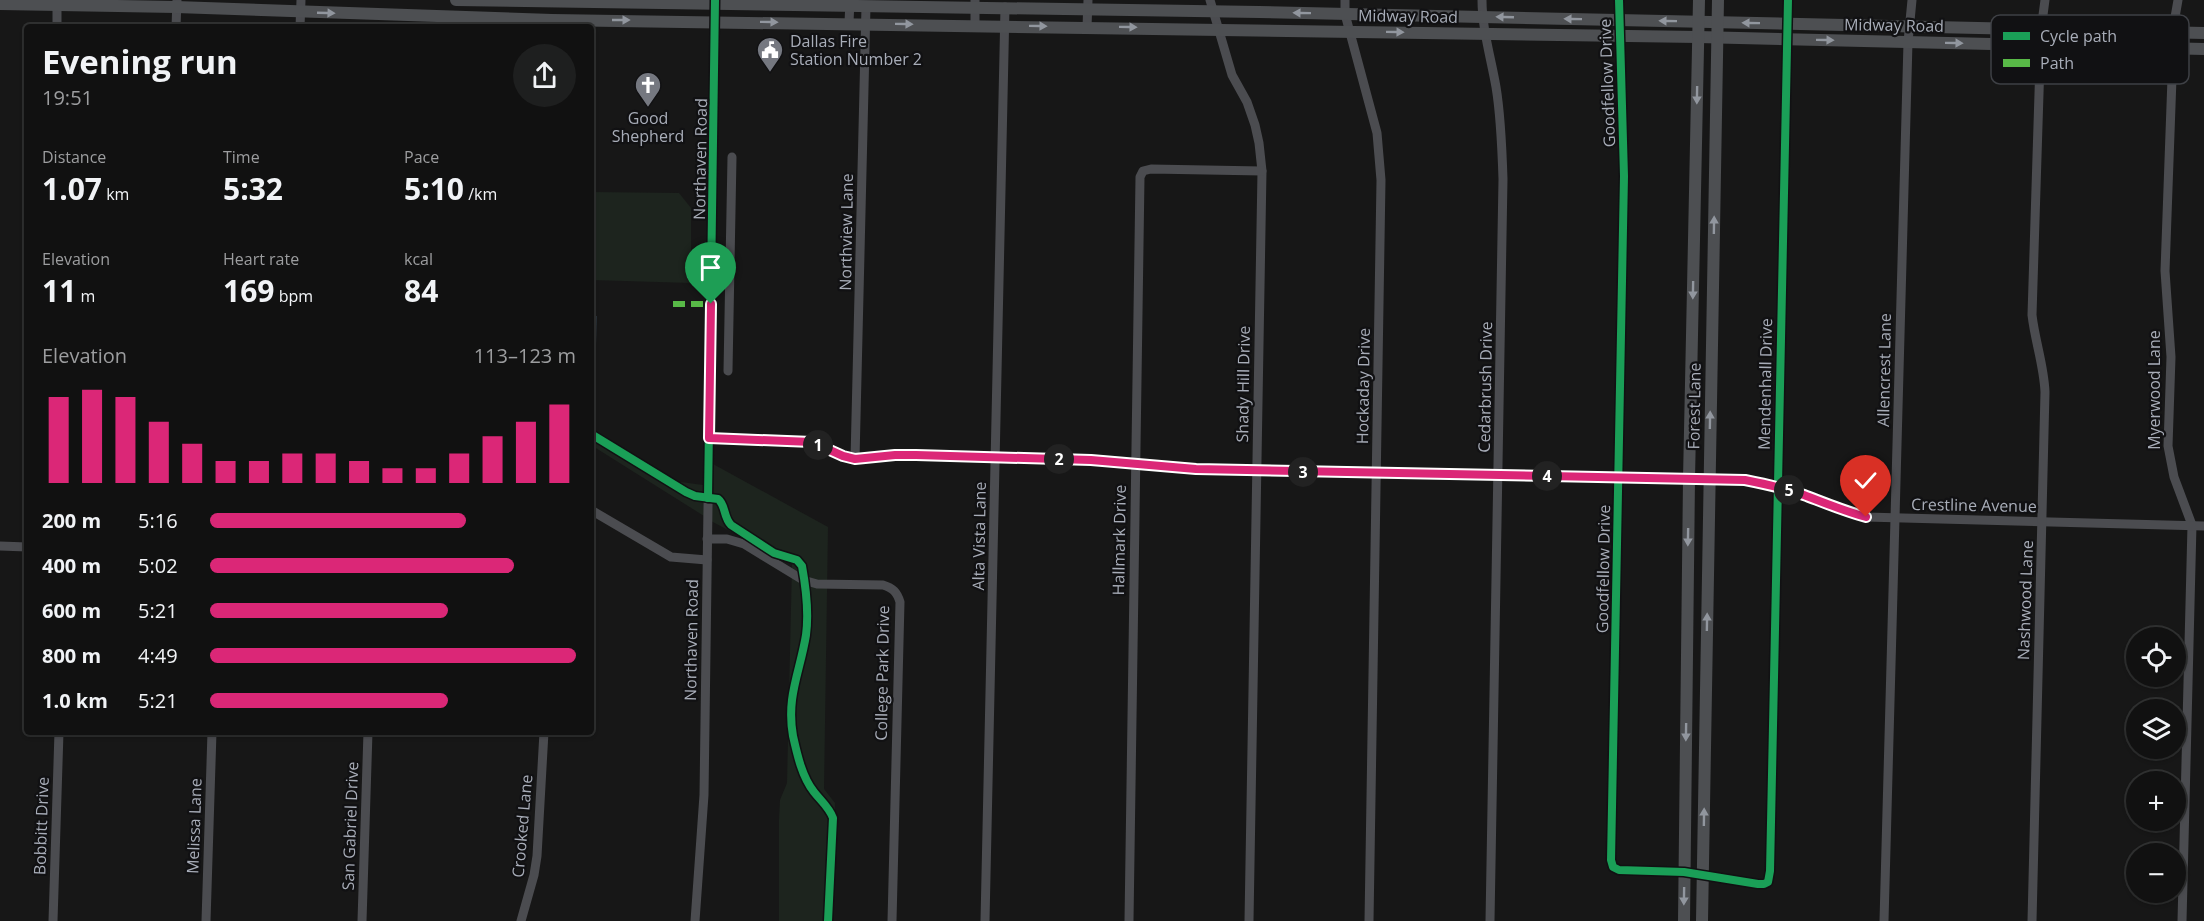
<!DOCTYPE html>
<meta charset="utf-8">
<style>
body{margin:0;font-family:"Open Sans",sans-serif;background:#1e1f1f;color:#f1f3f6;height:100vh;display:flex;flex-direction:column;font-size:22px;white-space:nowrap}
*{box-sizing:border-box;margin:0}
p{font-size:20px;color:#9c9d9f}
.icon{flex:none;width:33px;height:33px;fill:none;stroke:currentColor;stroke-width:2;stroke-linecap:round;stroke-linejoin:round}
.map{position:relative;flex:1;overflow:hidden}
.panel{position:absolute;left:24px;top:24px;width:570px;height:711px;display:flex;flex-direction:column;background:#111;border-radius:6px;box-shadow:0 2px 4px #0004,0 0 0 2px #303131}
.panel>*{flex:none}
.buttons{position:absolute;left:2126px;top:627px;display:grid;gap:12px}
.buttons a{display:grid;place-items:center;width:60px;height:60px;border-radius:50%;background:#111;box-shadow:0 2px 4px #0004,0 0 0 2px #303131;font-size:30px}
.pin{position:absolute;display:grid;place-items:center;width:51px;height:51px;color:#fff;margin:-62px -26px;border-radius:50% 50% 50% 0;rotate:-45deg;box-shadow:0 0 6px #0007}
.pin .icon{rotate:45deg}
.km{position:absolute;width:30px;height:30px;margin:-15px;border-radius:50%;background:#222;color:#fff;font-size:16px;line-height:30px;text-align:center}
.round{display:grid;place-items:center;flex:none;width:63px;height:63px;border-radius:32px;background:#1e1f1f}
.head{display:flex;align-items:center;justify-content:space-between;height:102px;padding:0 18px}
h1{font-size:33px;font-weight:700;line-height:45px}
.stats{display:grid;grid-template-columns:repeat(3,1fr);gap:9px;height:102px;padding:6px 18px}
.stats div{display:grid;align-content:center}
.stats b{font-size:30px;font-weight:700}
.stats small{font-size:16px;font-weight:400}
.stats p{font-size:16px}
.chart{height:168px;padding:12px 18px}
.chart p{display:flex;justify-content:space-between}
.chart svg{width:100%;height:108px;margin-top:6px;stroke:#db2777;stroke-width:6}
ul{padding:0 18px;list-style:none;font-size:20px}
li{display:grid;grid-template-columns:96px 72px 1fr;align-items:center;height:45px}
li i{height:15px;border-radius:8px;background:#db2777}
.map>svg:first-child{display:block}
.green{fill:#1d241e}
.water{fill:#2a3239}
.lines{fill:none;stroke-linecap:round;stroke-linejoin:round}
.minor{stroke:#4b4c50;stroke-width:9}
.major{stroke:#4d4f52;stroke-width:12}
.quiet{stroke:#58b947;stroke-width:6;stroke-dasharray:12 6;stroke-linecap:butt}
.cycleway-casing{stroke:#111113;stroke-width:11}
.cycleway{stroke:#1a9f57;stroke-width:8}
.oneway{fill:#91969e}
.route-casing{stroke:#fff;stroke-width:12}
.route{stroke:#db2777;stroke-width:8}
.labels{text-anchor:middle;dominant-baseline:central;stroke-width:4.5;stroke-linejoin:round;paint-order:stroke}
.street-label{font-size:16px;fill:#a8adb8;stroke:#111113}
.poi-label{font-size:16px;fill:#a8adb8;stroke:#111113;text-anchor:start}
.key{fill:#111113;stroke:#3e4045;stroke-width:1.5}
.key-label{font-size:16px;fill:#a8adb8}
</style>
<div class="map">
<svg width="2204" height="921" viewBox="0 0 2204 921">
<rect width="100%" height="100%" fill="#171717"/>
<g class="green">
<polygon points="591,192 679,193 691,208 691,283 591,280"/>
<polygon points="591,432 678,485 681,482 703,485 704,516 591,445"/>
<polygon points="713,464 828,527 824,789 835,803 832,921 779,921 779,820 780,800 787,783 792,564 711,521"/>
</g>
<polygon class="water" points="591,316 597,316 596,345 591,344"/>
<g class="lines">
<g class="minor">
<polyline points="1210,0 1232,75 1247,102 1255,125 1259,143 1262,171 1249,921"/>
<polyline points="1345,0 1345,14 1377,133 1381,180 1369,921"/>
<path d="M1482 0C1482 29 1491 58 1496 87 1501 117 1502 148 1503 179L1490 921"/>
<polyline points="1619,0 1624,176 1611,860 1613,867 1619,870 1684,872 1758,884 1764,884 1768,882 1770,871 1788,0"/>
<polyline points="2178,0 2174,23 2165,271 2171,357 2168,446 2174,477 2192,525 2182,921"/>
<polyline points="849,23 850,0"/>
<polyline points="975,25 975,0"/>
<polyline points="57,27 57,0"/>
<polyline points="176,27 177,0"/>
<polyline points="300,27 301,0"/>
<polyline points="1087,27 1088,0"/>
<polyline points="728,371 732,157"/>
<path d="M709 438 812 443 843 456 855 459 895 455 1091 460 1177 468 1745 479C1765 484 1785 488 1804 495 1825 503 1843 511 1866 517L2204 526"/>
<polyline points="855,459 866,6"/>
<polyline points="591,510 671,557 707,560"/>
<path d="M707 539H727L744 544 803 580 817 584 883 585C893 588 897 592 900 602L892 921"/>
<polyline points="0,546 27,547"/>
<polyline points="53,921 59,732"/>
<polyline points="206,921 212,732"/>
<polyline points="362,921 368,732"/>
<polyline points="521,921 534,875 537,856 544,732"/>
<polyline points="695,921 704,795 715,0"/>
<polyline points="985,921 1005,7"/>
<polyline points="1129,921 1140,177 1143,171 1151,169 1262,171"/>
<polyline points="1884,921 1908,42 1912,0"/>
<path d="M2032 921 2045 392C2044 366 2035 341 2032 315L2041 30 2045 0"/>
</g>
<g class="major">
<polyline points="456,0 1259,12 2204,33"/>
<polyline points="0,4 176,7 552,20 1698,37 2204,49"/>
<polyline points="1684,921 1689,479 1699,0"/>
<polyline points="1702,921 1718,0"/>
</g>
<polyline class="quiet" points="673,304 711,304"/>
<g class="cycleway-casing">
<g id="cycleway">
<polyline points="1619,0 1624,176 1611,860 1613,867 1619,870 1684,872 1758,884 1764,884 1768,882 1770,871 1788,0"/>
<path d="M591 434 686 492 695 496 718 499C726 505 723 517 731 525L774 553 797 560 802 566C806 588 809 613 806 635 800 672 786 697 793 736 797 754 802 777 814 792 821 801 829 807 833 818L828 921"/>
<polyline points="708,498 715,0"/>
</g>
</g>
<use href="#cycleway" class="cycleway"/>
</g>
<defs><path id="oneway-solid" d="M-6-.8H1V-3.2L6.5 0L1 3.2V.8H-6Z" transform="scale(1.5)"/></defs>
<g class="oneway">
<use href="#oneway-solid" transform="translate(326 13) rotate(2)"/>
<use href="#oneway-solid" transform="translate(1302 13) rotate(-179)"/>
<use href="#oneway-solid" transform="translate(1505 17) rotate(-178)"/>
<use href="#oneway-solid" transform="translate(1573 19) rotate(-179)"/>
<use href="#oneway-solid" transform="translate(621 20)"/>
<use href="#oneway-solid" transform="translate(1668 21) rotate(-179)"/>
<use href="#oneway-solid" transform="translate(769 22) rotate(1)"/>
<use href="#oneway-solid" transform="translate(1751 23) rotate(-179)"/>
<use href="#oneway-solid" transform="translate(904 24) rotate(1)"/>
<use href="#oneway-solid" transform="translate(1038 26) rotate(1)"/>
<use href="#oneway-solid" transform="translate(1128 27) rotate(1)"/>
<use href="#oneway-solid" transform="translate(1395 32) rotate(1)"/>
<use href="#oneway-solid" transform="translate(1825 40) rotate(1)"/>
<use href="#oneway-solid" transform="translate(1954 43) rotate(1)"/>
<use href="#oneway-solid" transform="translate(1697 95) rotate(91)"/>
<use href="#oneway-solid" transform="translate(1714 225) rotate(-89)"/>
<use href="#oneway-solid" transform="translate(1693 290) rotate(91)"/>
<use href="#oneway-solid" transform="translate(1710 420) rotate(-89)"/>
<use href="#oneway-solid" transform="translate(1688 537) rotate(91)"/>
<use href="#oneway-solid" transform="translate(1707 622) rotate(-89)"/>
<use href="#oneway-solid" transform="translate(1686 732) rotate(91)"/>
<use href="#oneway-solid" transform="translate(1704 817) rotate(-89)"/>
<use href="#oneway-solid" transform="translate(1684 896) rotate(91)"/>
</g>
<g class="lines">
<g class="route-casing">
<path id="route" d="M711 304 709 438 812 442 843 456 855 459 895 455H916L1091 460 1196 469 1745 480C1765 484 1785 488 1804 495 1825 503 1844 511 1866 517"/>
</g>
<use href="#route" class="route"/>
</g>
<defs>
<g id="civic-pin" transform="scale(1.35)"><path d="M0 17L-7.5 6A9.5 9.5 0 1 1 7.5 6Z" fill="#757880" stroke="#111113"/><path d="M-.6-6.5H3V-4.5H.6V-3L4-1V1h2V6H-6V1h2V-1L-.6-3ZM-1.2 2.5V6h2.4V2.5Z" fill="#fff"/></g>
<g id="church-pin" transform="scale(1.35)"><path d="M0 17L-7.5 6A9.5 9.5 0 1 1 7.5 6Z" fill="#757880" stroke="#111113"/><path d="M-1.2-6h2.4v3.5h3.3v2.4h-3.3V6h-2.4V-.1h-3.3v-2.4h3.3Z" fill="#fff"/></g>
</defs>
<g fill-rule="evenodd">
<use href="#civic-pin" x="770" y="50"/>
<use href="#church-pin" x="648" y="85"/>
</g>
<g class="labels">
<g class="street-label">
<text transform="translate(1408 16) rotate(1)">Midway Road</text>
<text transform="translate(1894 25) rotate(1)">Midway Road</text>
<text transform="translate(1607 83) rotate(-92)">Goodfellow Drive</text>
<text transform="translate(700 159) rotate(-89)">Northaven Road</text>
<text transform="translate(846 232) rotate(-89)">Northview Lane</text>
<text transform="translate(1884 370) rotate(-89)">Allencrest Lane</text>
<text transform="translate(1243 384) rotate(-89)">Shady Hill Drive</text>
<text transform="translate(1765 384) rotate(-89)">Mendenhall Drive</text>
<text transform="translate(1363 386) rotate(-89)">Hockaday Drive</text>
<text transform="translate(1485 387) rotate(-89)">Cedarbrush Drive</text>
<text transform="translate(2154 390) rotate(-90)">Myerwood Lane</text>
<text transform="translate(1694 406) rotate(-89)">Forest Lane</text>
<text transform="translate(1974 505) rotate(1)">Crestline Avenue</text>
<text transform="translate(979 536) rotate(-89)">Alta Vista Lane</text>
<text transform="translate(1119 540) rotate(-89)">Hallmark Drive</text>
<text transform="translate(1603 569) rotate(-89)">Goodfellow Drive</text>
<text transform="translate(2025 600) rotate(-88)">Nashwood Lane</text>
<text transform="translate(691 640) rotate(-89)">Northaven Road</text>
<text transform="translate(882 673) rotate(-89)">College Park Drive</text>
<text transform="translate(41 826) rotate(-88)">Bobbitt Drive</text>
<text transform="translate(194 826) rotate(-88)">Melissa Lane</text>
<text transform="translate(350 826) rotate(-88)">San Gabriel Drive</text>
<text transform="translate(522 826) rotate(-85)">Crooked Lane</text>
</g>
<g class="poi-label">
<text x="790" y="41">Dallas Fire<tspan x="790" dy="18">Station Number 2</tspan></text>
<text x="648" y="118" text-anchor="middle">Good<tspan x="648" dy="18">Shepherd</tspan></text>
</g>
</g>
<rect x="1991" y="15" width="198" height="69" rx="9" class="key"/>
<rect x="2003" y="32" width="27" height="8" fill="#1a9f57"/>
<rect x="2003" y="59" width="27" height="8" fill="#58b947"/>
<g class="key-label">
<text x="2040" y="42">Cycle path</text>
<text x="2040" y="69">Path</text>
</g>
</svg>
<div class="buttons">
<a><svg class="icon" aria-label="locate" viewBox="0 0 24 24"><circle cx="12" cy="12" r="6"/><path d="M12 2v4M12 18v4M2 12h4M18 12h4"/></svg></a>
<a><svg class="icon" aria-label="layers" viewBox="0 0 24 24"><path d="M12 4l9 5-9 5-9-5zM3 14l9 5 9-5"/></svg></a>
<a>+</a>
<a>−</a>
</div>
<div class="pin" style="left:711px;top:304px;background:#1e9e55"><svg class="icon" aria-label="arrive" viewBox="0 0 24 24"><path d="M6 21V4h12l-3 4 3 4H6"/></svg></div>
<div class="pin" style="left:1866px;top:517px;background:#d93025"><svg class="icon" aria-label="check" viewBox="0 0 24 24"><path d="M5 12l5 5 9-10"/></svg></div>
<b class="km" style="left:818px;top:445px">1</b>
<b class="km" style="left:1059px;top:459px">2</b>
<b class="km" style="left:1303px;top:472px">3</b>
<b class="km" style="left:1547px;top:476px">4</b>
<b class="km" style="left:1789px;top:490px">5</b>
<section class="panel">
<div class="head"><div><h1>Evening run</h1><p>19:51</p></div><a class="round"><svg class="icon" aria-label="share" viewBox="0 0 24 24"><path d="M12 15V3M7 8l5-5 5 5M5 13v7h14v-7"/></svg></a></div>
<div class="stats">
<div><p>Distance</p><b>1.07<small> km</small></b></div>
<div><p>Time</p><b>5:32</b></div>
<div><p>Pace</p><b>5:10<small> /km</small></b></div>
</div>
<div class="stats">
<div><p>Elevation</p><b>11<small> m</small></b></div>
<div><p>Heart rate</p><b>169<small> bpm</small></b></div>
<div><p>kcal</p><b>84</b></div>
</div>
<div class="chart"><p><span>Elevation</span>113–123 m</p>
<svg viewBox="0 0 160 44" preserveAspectRatio="none"><path d="M5 44V9M15 44V6M25 44V9M35 44V19M45 44V28M55 44V35M65 44V35M75 44V32M85 44V32M95 44V35M105 44V38M115 44V38M125 44V32M135 44V25M145 44V19M155 44V12"/></svg>
</div>
<ul>
<li><b>200 m</b>5:16<i style="width:70%"></i></li>
<li><b>400 m</b>5:02<i style="width:83%"></i></li>
<li><b>600 m</b>5:21<i style="width:65%"></i></li>
<li><b>800 m</b>4:49<i style="width:100%"></i></li>
<li><b>1.0 km</b>5:21<i style="width:65%"></i></li>
</ul>
</section>
</div>
